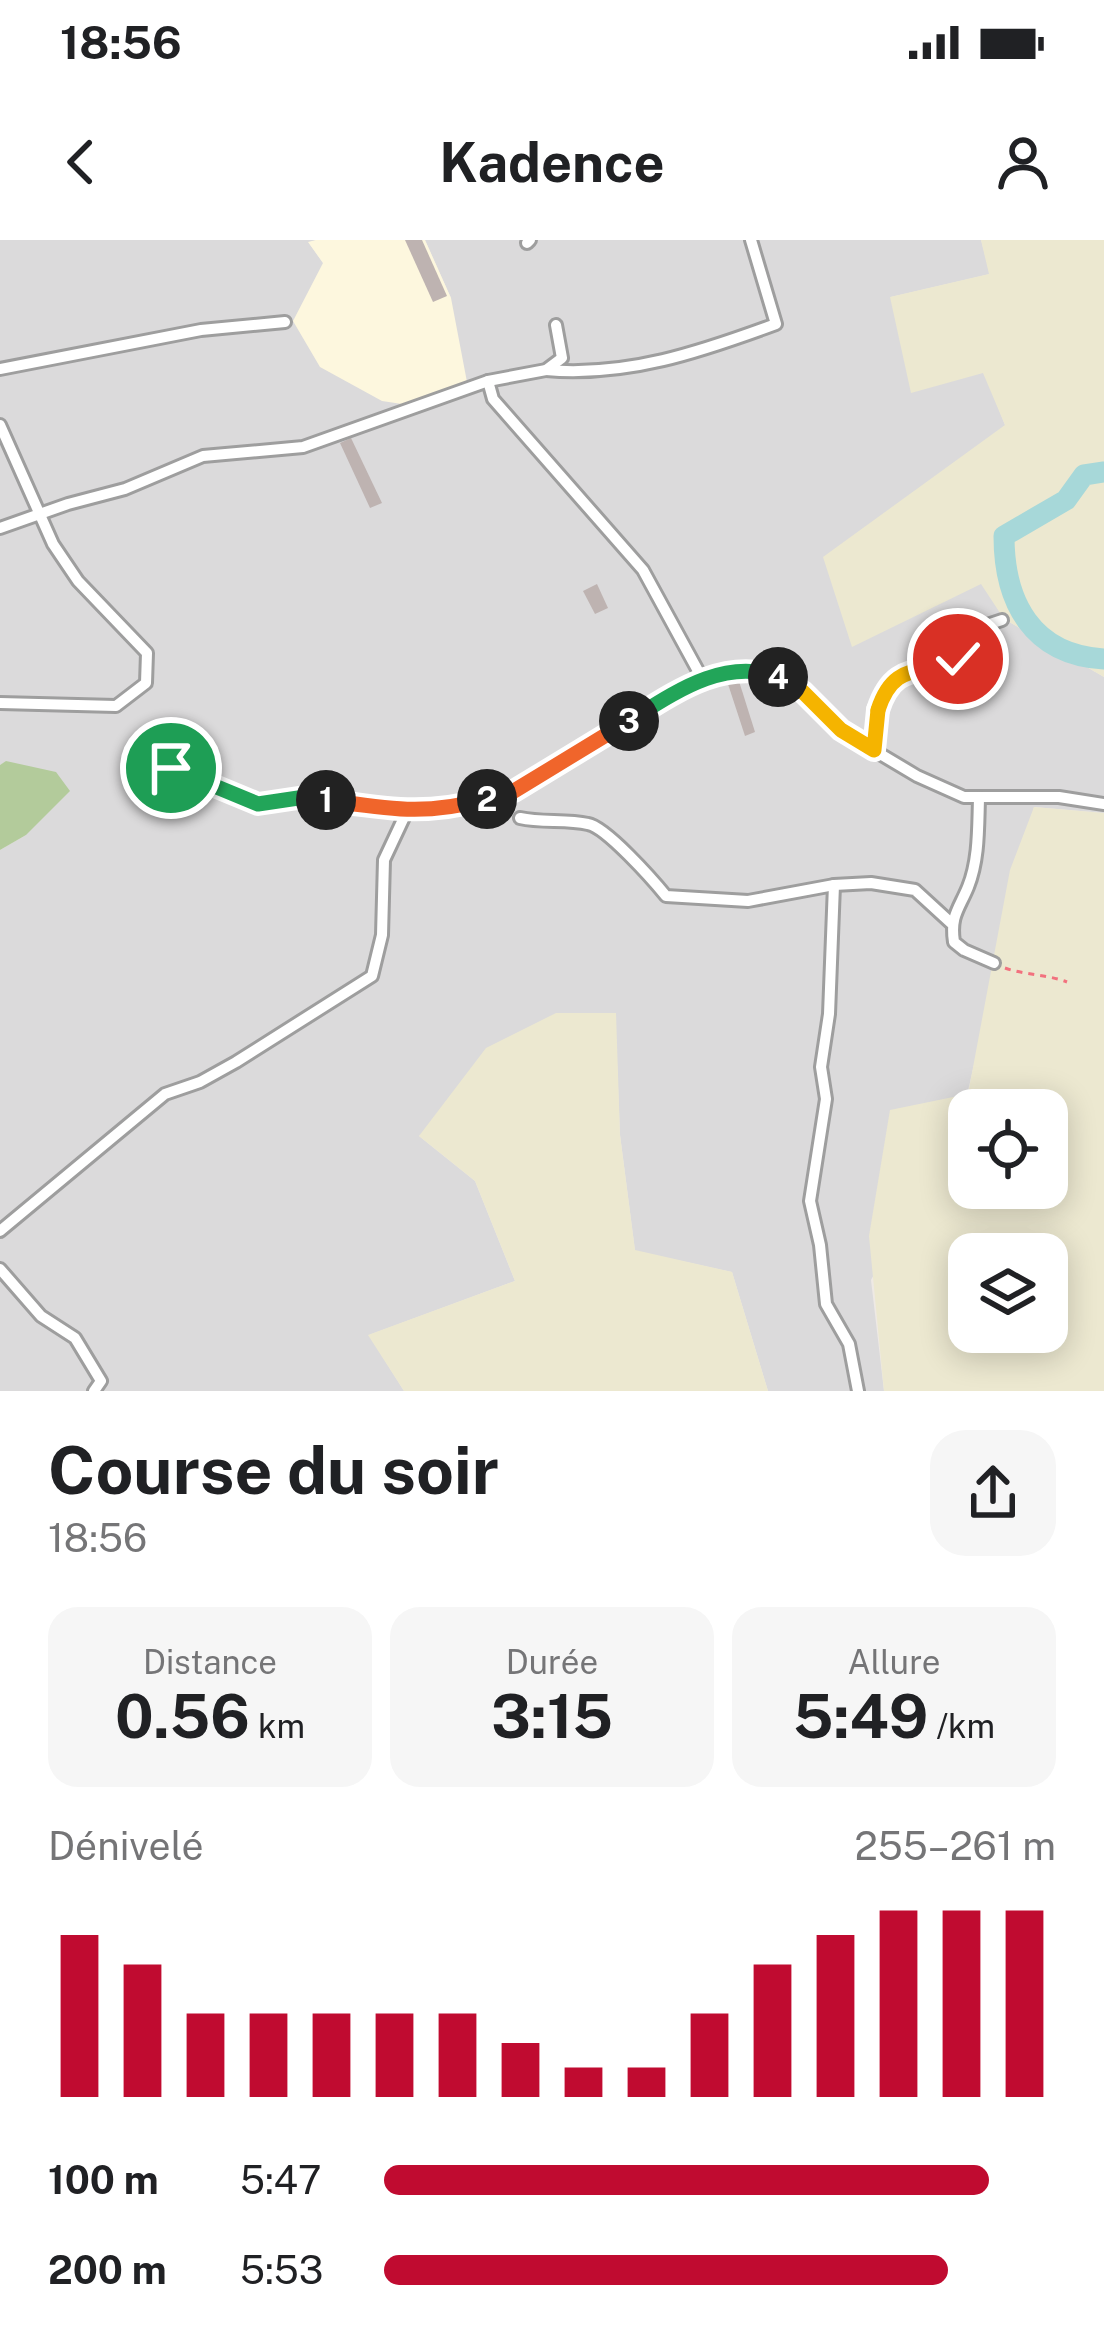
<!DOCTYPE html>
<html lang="fr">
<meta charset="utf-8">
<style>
body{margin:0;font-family:"Public Sans",sans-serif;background:#f6f6f6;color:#202124;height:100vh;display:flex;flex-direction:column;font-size:45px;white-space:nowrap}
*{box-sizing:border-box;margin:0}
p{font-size:39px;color:#757577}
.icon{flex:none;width:66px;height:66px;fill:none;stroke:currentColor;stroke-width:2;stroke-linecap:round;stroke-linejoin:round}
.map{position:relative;height:1151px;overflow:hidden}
.details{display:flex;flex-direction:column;background:#fff;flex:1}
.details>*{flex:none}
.fabs{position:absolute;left:948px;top:849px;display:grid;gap:24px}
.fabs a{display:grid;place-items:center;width:120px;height:120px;border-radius:24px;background:#fff;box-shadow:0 6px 30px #0003;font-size:60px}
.pin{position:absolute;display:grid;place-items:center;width:102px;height:102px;color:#fff;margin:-51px;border:6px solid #fff;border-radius:50%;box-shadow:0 3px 12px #0007}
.km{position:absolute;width:60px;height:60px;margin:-30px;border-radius:50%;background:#222;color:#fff;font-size:33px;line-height:60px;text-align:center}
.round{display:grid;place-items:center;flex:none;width:126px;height:126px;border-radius:36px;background:#f6f6f6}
.overview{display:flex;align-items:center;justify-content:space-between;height:204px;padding:0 48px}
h1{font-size:66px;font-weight:700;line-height:90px}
.figures{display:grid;grid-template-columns:repeat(3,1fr);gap:18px;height:204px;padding:12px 48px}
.figures div{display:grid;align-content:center;border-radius:30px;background:#f6f6f6;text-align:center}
.figures b{font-size:60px;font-weight:700}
.figures small{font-size:33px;font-weight:400}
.figures p{font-size:33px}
.chart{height:336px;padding:24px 48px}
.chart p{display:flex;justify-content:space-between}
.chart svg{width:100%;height:216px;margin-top:12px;stroke:#c00b30;stroke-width:6}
ul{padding:0 48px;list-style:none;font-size:39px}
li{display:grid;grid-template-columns:192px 144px 1fr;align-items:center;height:90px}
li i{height:30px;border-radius:15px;background:#c00b30}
.status{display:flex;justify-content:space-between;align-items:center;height:84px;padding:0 60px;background:#fff;direction:ltr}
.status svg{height:33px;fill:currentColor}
header{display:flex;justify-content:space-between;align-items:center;height:156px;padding:0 48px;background:#fff;font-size:54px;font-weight:700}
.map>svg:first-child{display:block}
.residential{fill:#dbdadb}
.education{fill:#fdf7de}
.farmland{fill:#ece8d0;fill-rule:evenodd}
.forest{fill:#b3cb9b}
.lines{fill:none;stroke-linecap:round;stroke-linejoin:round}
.river{stroke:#a7d8d9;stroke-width:21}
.building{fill:#beb3b1}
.minor-casing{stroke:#9e9e9e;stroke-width:16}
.path{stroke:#f2717e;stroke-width:3;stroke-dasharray:6 6;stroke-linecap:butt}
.minor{stroke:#fff;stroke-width:10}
.split-1-casing{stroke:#fff;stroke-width:24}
.split-2-casing{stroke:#fff;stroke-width:24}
.split-3-casing{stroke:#fff;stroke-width:24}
.split-4-casing{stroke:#fff;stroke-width:24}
.split-5-casing{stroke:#fff;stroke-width:24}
.split-6-casing{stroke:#fff;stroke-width:24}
.split-1{stroke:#22a559;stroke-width:15}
.split-2{stroke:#f0652b;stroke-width:15}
.split-3{stroke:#f0652b;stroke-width:15}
.split-4{stroke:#22a559;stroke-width:15}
.split-5{stroke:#f5b400;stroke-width:15}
.split-6{stroke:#f5b400;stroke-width:15}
</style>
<div class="status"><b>18:56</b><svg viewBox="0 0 49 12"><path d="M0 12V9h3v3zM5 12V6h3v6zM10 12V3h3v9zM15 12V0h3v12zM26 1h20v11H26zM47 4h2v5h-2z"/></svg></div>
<header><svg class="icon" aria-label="back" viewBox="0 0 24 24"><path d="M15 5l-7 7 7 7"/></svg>Kadence<svg class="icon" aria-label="person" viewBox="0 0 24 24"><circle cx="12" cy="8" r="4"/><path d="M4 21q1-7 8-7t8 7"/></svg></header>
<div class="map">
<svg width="1104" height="1151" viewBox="0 0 1104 1151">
<rect width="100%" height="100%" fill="#eee9e4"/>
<polygon class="residential" points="0,0 316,0 309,3 323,23 451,58 425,0 981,0 990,34 891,57 984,132 1005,185 982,343 1004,379 1104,437 1104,573 1034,567 967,855 871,1040 884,1151 768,1151 732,1032 635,1011 620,895 615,773 419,896 475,941 515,1041 369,1095 404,1151 0,1151 0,610 26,595 7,521 0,525"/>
<polygon class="education" points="316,0 425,0 451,58 467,142 402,164 382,161 320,127 293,81 323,23 308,2"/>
<g class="farmland">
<polygon points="981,0 1104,0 1104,437 1004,379 981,344 852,407 823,317 1005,185 983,133 911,153 890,57 989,34"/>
<path d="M1034 567 1104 573V1151H884L869 996 890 870 968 854 1010 630ZM969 870H1047V948H969ZM969 1014H1047V1092H969Z"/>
<polygon points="556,773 616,773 620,895 635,1010 732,1032 768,1151 404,1151 368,1095 515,1041 475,941 419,896 486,808"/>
</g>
<polygon class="forest" points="6,521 56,532 70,551 26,595 0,610 0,525"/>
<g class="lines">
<path class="river" d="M1104 232 1084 235 1066 260 1004 296C1004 362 1032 415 1104 419"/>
</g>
<g class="building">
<polygon points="405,0 422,0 447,56 433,62"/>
<polygon points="351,198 382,263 370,268 340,203"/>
<polygon points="597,344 608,368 595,374 583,351"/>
<polygon points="738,438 755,492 745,496 727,441"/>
</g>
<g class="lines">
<g class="minor-casing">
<g id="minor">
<polyline points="527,3 530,0"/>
<polyline points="0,129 201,90 285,82"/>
<path d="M546 130C627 137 700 112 776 84L751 0"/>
<polyline points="488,141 493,159 643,330 703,440"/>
<polyline points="0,185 53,304 78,341 147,413 146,443 116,466 0,463"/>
<polyline points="0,288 68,264 125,249 203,216 303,207 488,141 546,130 562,118 556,85"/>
<path d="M874 510C875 478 878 438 915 430 928 427 942 428 954 421 964 414 969 400 975 389L1002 380"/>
<polyline points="171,528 258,564 305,557 407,571 443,571 514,551 703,440 728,430 759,430 782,439 803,452 840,490 917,536 964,557 1059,557 1104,564"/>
<path d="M979 559C978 588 979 620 968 647 959 669 950 676 954 702L964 710 994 723"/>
<path d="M520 578C542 583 566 579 588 584 606 587 653 640 666 656L748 661 834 645 871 643 915 650 951 683"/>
<polyline points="834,645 829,774 821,827 826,859 810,961 820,1005 826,1064 849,1104 858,1151"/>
<polyline points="0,991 165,854 200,842 236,822 372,736 382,695 384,620 407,571"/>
<polyline points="0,1029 41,1076 75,1098 101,1141 94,1151"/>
</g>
</g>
<path class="path" d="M1005 728C1024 735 1046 734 1067 742"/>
<use href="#minor" class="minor"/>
</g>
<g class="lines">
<g class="split-1-casing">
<polyline id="split-1" points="171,528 258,564 305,557 326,560"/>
</g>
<g class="split-2-casing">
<path id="split-2" d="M326 560C391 569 423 576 487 559"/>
</g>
<g class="split-3-casing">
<polyline id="split-3" points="487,559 514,551 629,481"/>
</g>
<g class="split-4-casing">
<path id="split-4" d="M629 481C674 453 724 417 778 437"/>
</g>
<g class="split-5-casing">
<polyline id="split-5" points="778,437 803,452 841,490 874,510 878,470"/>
</g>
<g class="split-6-casing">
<path id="split-6" d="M878 470C894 421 920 436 958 419"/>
</g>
<use href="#split-1" class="split-1"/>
<use href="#split-2" class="split-2"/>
<use href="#split-3" class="split-3"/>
<use href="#split-4" class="split-4"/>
<use href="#split-5" class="split-5"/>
<use href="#split-6" class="split-6"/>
</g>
</svg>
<div class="fabs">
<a><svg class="icon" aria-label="locate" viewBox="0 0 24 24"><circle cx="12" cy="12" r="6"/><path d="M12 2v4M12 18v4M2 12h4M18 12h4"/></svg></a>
<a><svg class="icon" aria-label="layers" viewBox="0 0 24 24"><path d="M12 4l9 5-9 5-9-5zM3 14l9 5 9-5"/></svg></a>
</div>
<div class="pin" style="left:171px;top:528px;background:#1e9e55"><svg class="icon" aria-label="arrive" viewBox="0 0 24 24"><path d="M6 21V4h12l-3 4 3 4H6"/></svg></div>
<div class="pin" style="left:958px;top:419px;background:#d93025"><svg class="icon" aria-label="check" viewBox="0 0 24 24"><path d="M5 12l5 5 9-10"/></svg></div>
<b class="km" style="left:326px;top:560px">1</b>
<b class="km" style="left:487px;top:559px">2</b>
<b class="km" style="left:629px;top:481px">3</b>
<b class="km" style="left:778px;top:437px">4</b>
</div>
<section class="details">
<div class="overview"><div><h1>Course du soir</h1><p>18:56</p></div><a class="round"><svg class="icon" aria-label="share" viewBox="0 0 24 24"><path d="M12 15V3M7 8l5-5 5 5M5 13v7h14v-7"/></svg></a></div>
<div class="figures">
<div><p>Distance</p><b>0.56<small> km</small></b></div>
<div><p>Durée</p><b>3:15</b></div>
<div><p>Allure</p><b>5:49<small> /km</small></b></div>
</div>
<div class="chart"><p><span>Dénivelé</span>255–261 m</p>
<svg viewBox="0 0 160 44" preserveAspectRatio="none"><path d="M5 44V11M15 44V17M25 44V27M35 44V27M45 44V27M55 44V27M65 44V27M75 44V33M85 44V38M95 44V38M105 44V27M115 44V17M125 44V11M135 44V6M145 44V6M155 44V6"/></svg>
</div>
<ul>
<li><b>100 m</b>5:47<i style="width:90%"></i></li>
<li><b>200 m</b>5:53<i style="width:84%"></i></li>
</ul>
</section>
